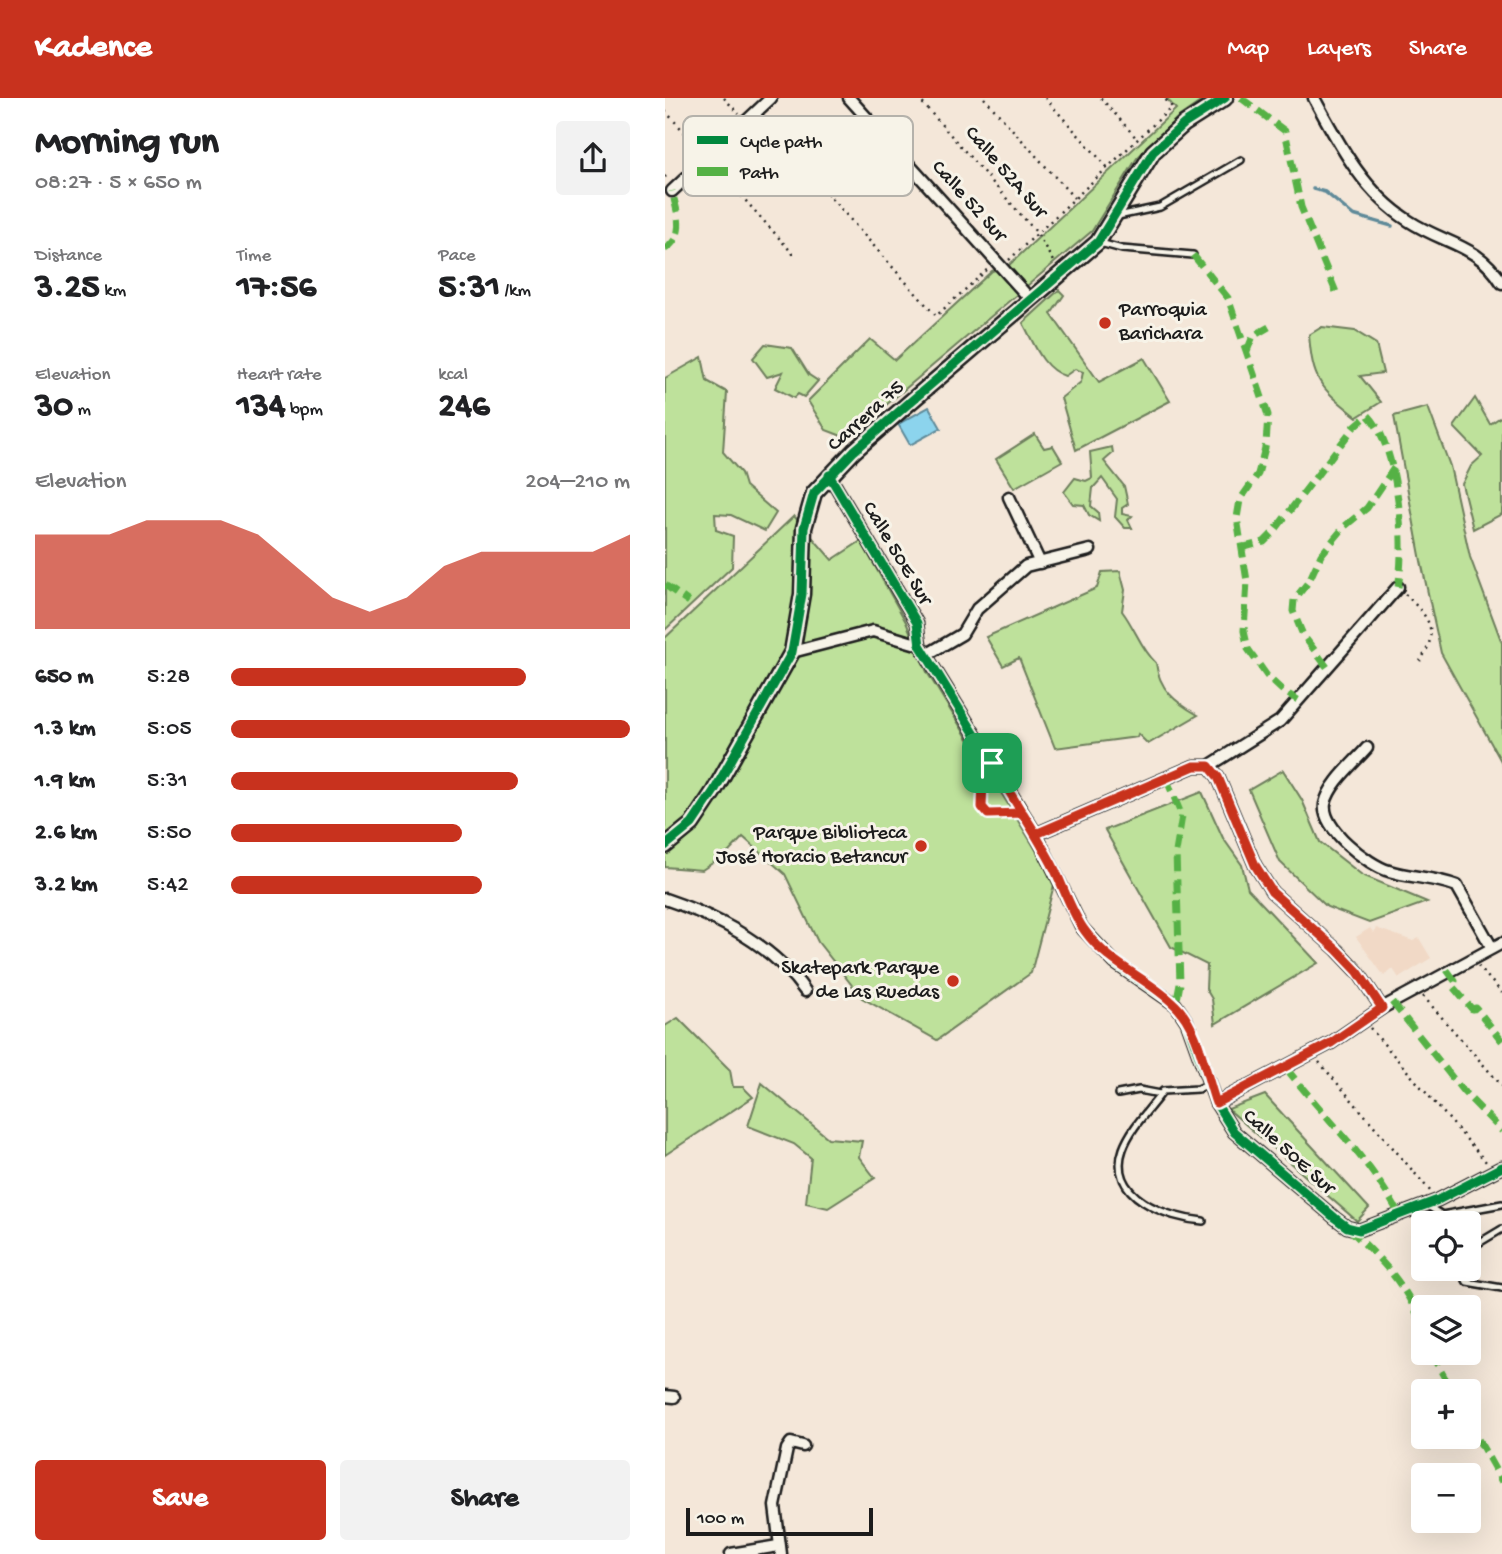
<!DOCTYPE html>
<meta charset="utf-8">
<style>
body{margin:0;font-family:"Gochi Hand",sans-serif;background:#f2f2f2;color:#202124;height:100vh;display:flex;flex-direction:column;font-size:26px;white-space:nowrap}
*{box-sizing:border-box;margin:0}
p{font-size:23px;color:#757577}
.icon{flex:none;width:38px;height:38px;fill:none;stroke:currentColor;stroke-width:2;stroke-linecap:round;stroke-linejoin:round}
.map{position:relative;flex:1;overflow:hidden}
.sheet{display:flex;flex-direction:column;background:#fff;width:665px}
.sheet>*{flex:none}
.buttons{position:absolute;left:746px;top:1113px;display:grid;gap:14px}
.buttons a{display:grid;place-items:center;width:70px;height:70px;border-radius:7px;background:#fff;box-shadow:0 7px 28px #0002;font-size:35px}
.scale{position:absolute;left:21px;bottom:18px;width:187px;box-sizing:border-box;padding-left:7px;border:4px solid #1c1c1c;border-top:0;font-size:19px;line-height:24px;white-space:nowrap;color:#1c1c1c;-webkit-text-stroke:5px #f7f3e8;paint-order:stroke}
.pin{position:absolute;display:grid;place-items:center;width:60px;height:60px;color:#fff;margin:-30px;border-radius:14px;box-shadow:0 4px 10px #0006}
.round{display:grid;place-items:center;flex:none;width:74px;height:74px;border-radius:7px;background:#f2f2f2}
.headline{display:flex;align-items:center;justify-content:space-between;height:119px;padding:0 35px}
h1{font-size:38px;font-weight:700;line-height:52px}
.metrics{display:grid;grid-template-columns:repeat(3,1fr);gap:10px;height:119px;padding:7px 35px}
.metrics div{display:grid;align-content:center}
.metrics b{font-size:35px;font-weight:700}
.metrics small{font-size:19px;font-weight:400}
.metrics p{font-size:19px}
.chart{height:196px;padding:14px 35px}
.chart p{display:flex;justify-content:space-between}
.chart svg{width:100%;height:126px;margin-top:7px;fill:#c8321e;opacity:.7}
.action{display:flex;gap:14px;margin-top:auto;padding:14px 35px}
.action a{flex:1;height:80px;border-radius:7px;background:#c8321e;color:#fff;font-size:28px;font-weight:700;line-height:80px;text-align:center}
.action a+a{background:#f2f2f2;color:#202124}
ul{padding:0 35px;list-style:none;font-size:23px}
li{display:grid;grid-template-columns:112px 84px 1fr;align-items:center;height:52px}
li i{height:18px;border-radius:9px;background:#c8321e}
header{display:flex;align-items:center;gap:42px;box-sizing:border-box;height:98px;padding:0 35px;background:#c8321e;color:#fff}
header strong{font-size:33px}
nav{display:flex;gap:38px;margin-inline-start:auto;font-size:24px}
main{display:flex;flex:1;min-height:0}
.map>svg:first-child{display:block}
.built{fill:#f1d9c6}
.green{fill:#bee19b;stroke:#6d7e5c;stroke-width:2}
.water{fill:#8cd4ed;stroke:#5f8a99;stroke-width:2}
.lines{fill:none;stroke-linecap:round;stroke-linejoin:round}
.stream{stroke:#5f8a99;stroke-width:3.5}
.lane-casing{stroke:#1c1c1c;stroke-width:10}
.street-casing{stroke:#1c1c1c;stroke-width:15}
.secondary-casing{stroke:#1c1c1c;stroke-width:19}
.path{stroke:#1c1c1c;stroke-width:2.5;stroke-dasharray:2 5;stroke-linecap:butt}
.lane{stroke:#f7f3e8;stroke-width:5}
.street{stroke:#f7f3e8;stroke-width:10}
.secondary{stroke:#f7f3e8;stroke-width:14}
.quiet{stroke:#55b145;stroke-width:7;stroke-dasharray:14 7;stroke-linecap:butt}
.cycleway-casing{stroke:#f7f3e8;stroke-width:13}
.cycleway{stroke:#00873e;stroke-width:9}
.route-casing{stroke:#fff;stroke-width:14}
.route{stroke:#c8321e;stroke-width:9}
.poi-dot{fill:#c8321e;stroke:#f7f3e8;stroke-width:2.5}
.labels{text-anchor:middle;dominant-baseline:central;stroke-width:6;stroke-linejoin:round;paint-order:stroke}
.street-label{font-size:21px;fill:#1c1c1c;stroke:#f7f3e8}
.poi-label{font-size:21px;fill:#1c1c1c;stroke:#f7f3e8;text-anchor:end}
.key{fill:#f7f3e8;stroke:#b5b2ab;stroke-width:2}
.key-label{font-size:19px;fill:#1c1c1c}
</style>
<header>
<strong>Kadence</strong>
<nav><a>Map</a><a>Layers</a><a>Share</a></nav>
</header>
<main>
<section class="sheet">
<div class="headline"><div><h1>Morning run</h1><p>08:27 · 5 × 650 m</p></div><a class="round"><svg class="icon" aria-label="share" viewBox="0 0 24 24"><path d="M12 15V3M7 8l5-5 5 5M5 13v7h14v-7"/></svg></a></div>
<div class="metrics">
<div><p>Distance</p><b>3.25<small> km</small></b></div>
<div><p>Time</p><b>17:56</b></div>
<div><p>Pace</p><b>5:31<small> /km</small></b></div>
</div>
<div class="metrics">
<div><p>Elevation</p><b>30<small> m</small></b></div>
<div><p>Heart rate</p><b>134<small> bpm</small></b></div>
<div><p>kcal</p><b>246</b></div>
</div>
<div class="chart"><p><span>Elevation</span>204–210 m</p>
<svg viewBox="0 0 160 44" preserveAspectRatio="none"><path d="M0 44V11L10 11L20 11L30 6L40 6L50 6L60 11L70 22L80 33L90 38L100 33L110 22L120 17L130 17L140 17L150 17L160 11V44z"/></svg>
</div>
<ul>
<li><b>650 m</b>5:28<i style="width:74%"></i></li>
<li><b>1.3 km</b>5:05<i style="width:100%"></i></li>
<li><b>1.9 km</b>5:31<i style="width:72%"></i></li>
<li><b>2.6 km</b>5:50<i style="width:58%"></i></li>
<li><b>3.2 km</b>5:42<i style="width:63%"></i></li>
</ul>
<div class="action"><a>Save</a><a>Share</a></div>
</section>
<div class="map">
<svg width="837" height="1456" viewBox="0 0 837 1456">
<rect width="100%" height="100%" fill="#f4e7d9"/>
<filter id="ink" filterUnits="userSpaceOnUse"><feTurbulence type="fractalNoise" baseFrequency=".0143" numOctaves="2"/><feDisplacementMap in="SourceGraphic" scale="14" xChannelSelector="R" yChannelSelector="G"/><feConvolveMatrix kernelMatrix="1 2 1 2 8 2 1 2 1" color-interpolation-filters="sRGB"/></filter>
<g filter="url(#ink)">
<polygon class="built" points="705,830 709,835 711,830 748,843 754,840 766,860 734,880 728,871 719,878 691,839"/>
<g class="green">
<polygon points="501,0 541,0 512,20 472,60 427,133 182,340 161,332 143,303 205,241 230,262 327,173 343,168 511,11"/>
<path d="M394 192 399 197 386 216 434 284 479 260 505 303 411 352 396 300 416 284 418 274 410 271 400 278C377 271 369 245 358 225Z"/>
<path d="M657 229 690 233 711 246 718 275 695 278 716 304 692 319C655 289 648 285 644 237Z"/>
<polygon points="100,246 127,250 144,277 153,283 139,299 133,296 129,300 110,290 118,274 102,279 88,260"/>
<polygon points="37,259 42,283 62,294 58,354 76,375 80,388 111,415 100,433 66,417 50,416 51,432 68,438 67,469 0,532 0,280"/>
<polygon points="810,300 825,326 837,318 837,416 808,431 797,386 806,368 817,358 789,329"/>
<polygon points="763,309 785,368 805,459 837,545 837,665 776,555 756,463 729,318"/>
<polygon points="370,336 379,350 388,348 397,363 349,390 331,361"/>
<polygon points="447,349 448,355 439,363 459,388 463,406 457,410 457,416 467,418 463,422 467,430 460,430 450,419 452,401 437,380 428,390 426,408 433,414 434,423 424,417 419,407 408,406 399,394 410,380 421,383 427,380 425,354"/>
<polygon points="129,418 167,462 196,443 241,524 262,574 390,783 366,875 272,942 197,900 153,844 120,776 78,739 64,754 37,772 0,769 0,540"/>
<path d="M455 473 460 492 457 513C470 530 476 551 491 565 494 591 510 604 533 617L483 646 473 636 472 639 390 650 354 560 338 568 321 539 432 490 437 474Z"/>
<polygon points="618,672 637,702 655,744 697,777 762,804 704,825 662,809 615,764 584,692"/>
<polygon points="537,694 558,740 577,767 583,791 653,865 550,926 547,901 541,891 542,867 506,849 440,732"/>
<polygon points="13,920 65,972 68,989 78,989 88,999 0,1057 0,928"/>
<polygon points="97,985 163,1040 197,1043 194,1059 210,1080 163,1110 141,1105 146,1060 129,1046 83,1028"/>
<polygon points="600,997 704,1110 692,1123 563,1011"/>
</g>
<polygon class="water" points="264,309 276,330 245,347 233,326"/>
<g class="lines">
<polyline class="stream" points="648,91 660,94 688,117 727,128"/>
<g class="lane-casing">
<g id="lane">
<polyline points="84,70 114,42 91,15"/>
<polyline points="453,118 495,109 576,62"/>
<polyline points="435,145 457,151 528,157"/>
<polyline points="327,665 318,682 317,709 323,716 358,715"/>
<polyline points="453,996 474,992 495,996"/>
<polyline points="761,1107 777,1117 837,1106"/>
<path d="M538 1123C503 1120 441 1099 458 1051 466 1029 485 1011 498 993L533 991 544 986"/>
<polyline points="803,1156 812,1146 837,1131"/>
<polyline points="795,1171 802,1184 837,1190"/>
</g>
</g>
<g class="street-casing">
<g id="street">
<polyline points="184,0 366,202"/>
<path d="M649 0C674 46 698 94 744 123 779 146 813 146 837 185"/>
<polyline points="7,93 106,0"/>
<polyline points="164,377 252,525 255,547 371,736 417,830 450,865 511,907 522,924 551,1005 569,1034 670,1120 682,1129 694,1132 773,1102 837,1069"/>
<polyline points="344,399 375,465"/>
<polyline points="127,554 208,533 255,547"/>
<polyline points="261,557 297,536 312,511 361,468 425,452"/>
<path d="M702 650C689 665 664 686 660 706 656 730 703 767 724 773 746 780 770 779 792 788L827 850"/>
<polyline points="544,668 615,623 733,489"/>
<polyline points="371,736 529,668 544,668 553,679 590,767 607,794 672,852 693,874 717,910"/>
<path d="M0 801C53 819 107 846 140 893"/>
<polyline points="551,1005 666,945 717,910 837,845"/>
<polyline points="0,1298 9,1299"/>
<polyline points="66,1456 113,1448"/>
<polyline points="116,1456 110,1408 122,1351 126,1345 138,1348"/>
</g>
</g>
<g class="secondary-casing">
<polyline id="secondary" points="0,748 27,726 49,693 127,554 137,496 139,430 149,395 189,353 244,305 433,144 488,54 519,26 560,0"/>
</g>
<g class="path">
<polyline points="59,0 74,16"/>
<polyline points="253,0 372,135 389,165"/>
<polyline points="319,0 409,100"/>
<polyline points="380,0 443,70"/>
<polyline points="436,0 473,42"/>
<polyline points="0,13 35,51"/>
<polyline points="120,48 271,218 324,170"/>
<polyline points="48,66 130,158"/>
<polyline points="0,79 1,78"/>
<polyline points="344,162 507,9 499,0"/>
<path d="M740 496C763 519 776 532 755 563"/>
<polyline points="813,868 837,895"/>
<polyline points="758,898 837,988"/>
<polyline points="705,930 822,1065"/>
<polyline points="654,964 766,1094"/>
</g>
<use href="#lane" class="lane"/>
<use href="#street" class="street"/>
<use href="#secondary" class="secondary"/>
<g class="quiet">
<polyline points="576,0 620,33 636,109 673,199"/>
<path d="M0 151C22 137 12 115 7 93"/>
<polyline points="528,157 563,200 603,317 601,346 593,376 575,402 572,420 582,483 579,533 583,551 602,578 618,593 633,602"/>
<polyline points="582,253 588,238 604,229"/>
<path d="M576 450 599 444 607 436 689 329 703 317C734 348 741 448 733 489"/>
<polyline points="0,487 24,504"/>
<polyline points="662,569 638,537 628,513 629,502 644,483 656,457 680,428 702,410 729,370"/>
<polyline points="501,680 517,718 511,754 515,886 511,907"/>
<polyline points="782,872 790,883 788,889 807,911 811,910 837,943"/>
<polyline points="727,904 798,993 837,1033"/>
<path d="M621 970C660 1020 705 1061 735 1118"/>
<path d="M684 1131C715 1160 744 1189 758 1231"/>
<polyline points="766,1255 787,1293"/>
<polyline points="803,1323 837,1384"/>
</g>
<g class="cycleway-casing">
<g id="cycleway">
<polyline points="164,377 252,525 255,547 371,736 417,830 450,865 511,907 522,924 551,1005 569,1034 670,1120 682,1129 694,1132 773,1102 837,1069"/>
<polyline points="0,748 27,726 49,693 127,554 137,496 139,430 149,395 189,353 244,305 433,144 488,54 519,26 560,0"/>
</g>
</g>
<use href="#cycleway" class="cycleway"/>
</g>
</g>
<g class="lines" filter="url(#ink)">
<g class="route-casing">
<path id="route" d="M327 665C347 699 368 731 387 766 398 787 406 814 420 833 444 867 482 879 510 907 534 930 540 974 551 1005L666 945 717 910 693 874 672 852 607 794 590 767 553 679 544 668H529L371 736 358 715 323 716 317 709 318 682 327 665"/>
</g>
<use href="#route" class="route"/>
</g>
<g class="poi-dot">
<circle cx="440" cy="225" r="7"/>
<circle cx="256" cy="748" r="7"/>
<circle cx="288" cy="883" r="7"/>
</g>
<g class="labels">
<g class="street-label">
<text transform="translate(340 75) rotate(49)">Calle 52A Sur</text>
<text transform="translate(303 104) rotate(48)">Calle 52 Sur</text>
<text transform="translate(202 319) rotate(-42)">Carrera 75</text>
<text transform="translate(231 456) rotate(59)">Calle 50E Sur</text>
<text transform="translate(623 1055) rotate(42)">Calle 50E Sur</text>
</g>
<g class="poi-label">
<text x="454" y="213" text-anchor="start">Parroquia<tspan x="454" dy="24">Barichara</tspan></text>
<text x="242" y="736">Parque Biblioteca<tspan x="242" dy="24">José Horacio Betancur</tspan></text>
<text x="274" y="871">Skatepark Parque<tspan x="274" dy="24">de Las Ruedas</tspan></text>
</g>
</g>
<rect x="18" y="18" width="230" height="80" rx="10" class="key"/>
<rect x="32" y="38" width="31" height="8" fill="#00873e"/>
<rect x="32" y="69" width="31" height="9" fill="#55b145"/>
<g class="key-label">
<text x="75" y="49">Cycle path</text>
<text x="75" y="80">Path</text>
</g>
</svg>
<div class="buttons">
<a><svg class="icon" aria-label="locate" viewBox="0 0 24 24"><circle cx="12" cy="12" r="6"/><path d="M12 2v4M12 18v4M2 12h4M18 12h4"/></svg></a>
<a><svg class="icon" aria-label="layers" viewBox="0 0 24 24"><path d="M12 4l9 5-9 5-9-5zM3 14l9 5 9-5"/></svg></a>
<a>+</a>
<a>−</a>
</div>
<div class="scale">100 m</div>
<div class="pin" style="left:327px;top:665px;background:#1e9e55"><svg class="icon" aria-label="arrive" viewBox="0 0 24 24"><path d="M6 21V4h12l-3 4 3 4H6"/></svg></div>
</div>
</main>
